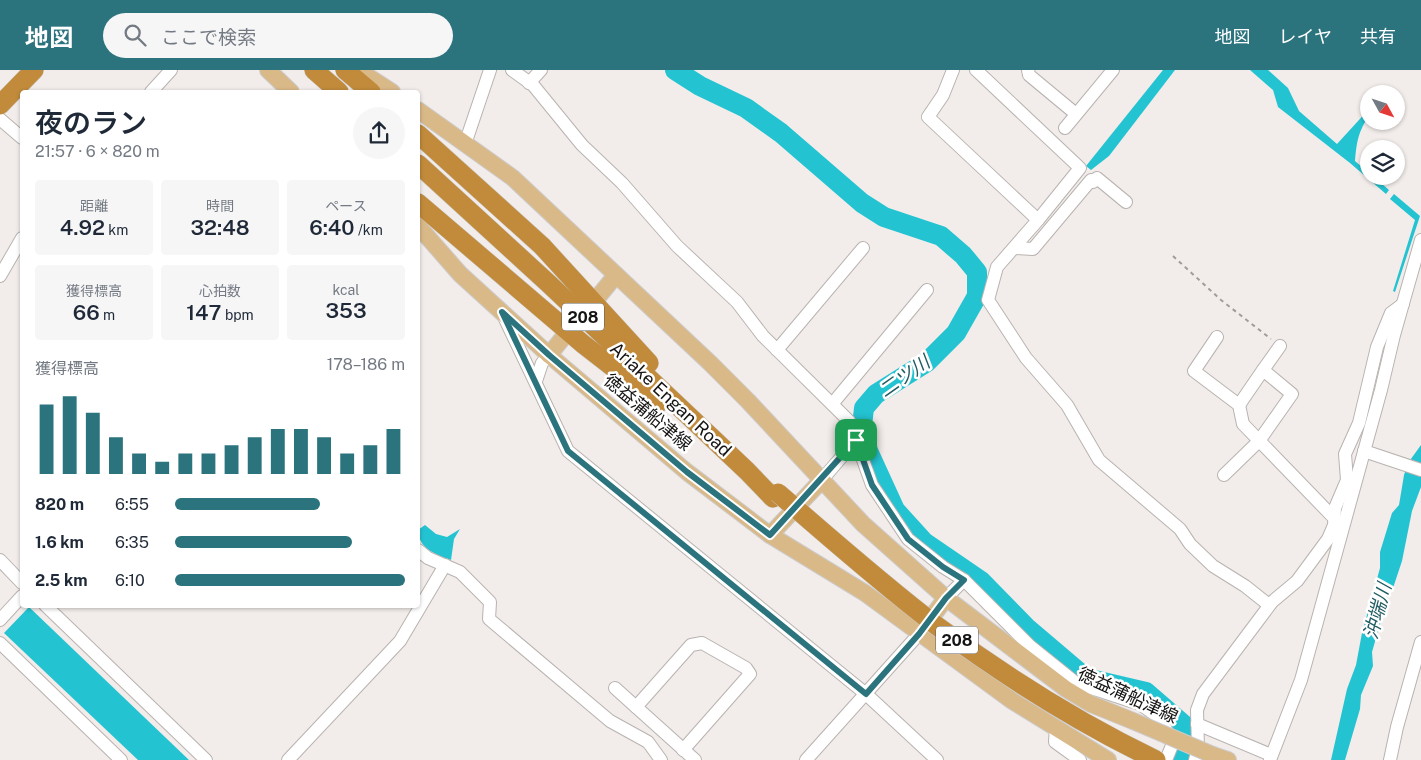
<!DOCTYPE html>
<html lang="ja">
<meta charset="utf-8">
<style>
body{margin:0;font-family:"Public Sans","Noto Sans JP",sans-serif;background:#f6f6f7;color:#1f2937;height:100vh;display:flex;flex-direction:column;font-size:19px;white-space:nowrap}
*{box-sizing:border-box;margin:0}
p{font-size:16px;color:#747a83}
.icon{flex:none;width:28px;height:28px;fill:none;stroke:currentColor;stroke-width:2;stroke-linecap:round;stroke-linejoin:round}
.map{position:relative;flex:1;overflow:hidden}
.panel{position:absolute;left:20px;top:20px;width:400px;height:518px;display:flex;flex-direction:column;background:#fff;border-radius:5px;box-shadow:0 1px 4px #0004}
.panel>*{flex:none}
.needle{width:32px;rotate:130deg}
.tools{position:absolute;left:1360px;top:15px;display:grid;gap:10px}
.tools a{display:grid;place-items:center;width:45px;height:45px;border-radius:50%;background:#fff;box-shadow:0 1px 4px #0004;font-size:25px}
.pin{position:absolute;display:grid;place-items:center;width:42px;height:42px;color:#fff;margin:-21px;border-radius:10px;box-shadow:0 2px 8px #0006}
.round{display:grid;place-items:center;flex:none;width:52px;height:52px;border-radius:26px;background:#f6f6f7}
.overview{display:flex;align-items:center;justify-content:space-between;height:85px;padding:0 15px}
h1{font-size:28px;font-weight:600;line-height:38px}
.stats{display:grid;grid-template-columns:repeat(3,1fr);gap:8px;height:85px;padding:5px 15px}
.stats div{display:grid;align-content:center;border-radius:5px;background:#f6f6f7;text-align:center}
.stats b{font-size:21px;font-weight:600}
.stats small{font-size:14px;font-weight:400}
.stats p{font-size:14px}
.chart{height:140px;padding:10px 15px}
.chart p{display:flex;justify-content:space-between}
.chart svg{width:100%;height:90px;margin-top:5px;stroke:#2b737d;stroke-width:6}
ul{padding:0 15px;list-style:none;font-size:16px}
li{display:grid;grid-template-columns:80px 60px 1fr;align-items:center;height:38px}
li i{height:12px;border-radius:6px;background:#2b737d}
header{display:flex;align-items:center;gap:30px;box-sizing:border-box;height:70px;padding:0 25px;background:#2b737d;color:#fff}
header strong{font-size:24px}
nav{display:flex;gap:28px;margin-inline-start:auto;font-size:18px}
.search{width:350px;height:45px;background:#f6f6f7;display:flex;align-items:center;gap:12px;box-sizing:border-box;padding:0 18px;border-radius:28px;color:#747a83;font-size:19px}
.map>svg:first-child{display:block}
.water{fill:#24c3d2}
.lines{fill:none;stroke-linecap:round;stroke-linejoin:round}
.river{stroke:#24c3d2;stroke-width:20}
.minor-casing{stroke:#b8b3b0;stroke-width:14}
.major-casing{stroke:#cccbcb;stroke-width:18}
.highway-casing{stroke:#cccbcb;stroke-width:20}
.path{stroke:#a09c9a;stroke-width:2;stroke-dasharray:4 4;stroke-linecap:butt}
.minor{stroke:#fff;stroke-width:12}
.major{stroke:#dab989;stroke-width:16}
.highway{stroke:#c18b3b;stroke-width:19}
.major-bridge-casing{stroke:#cccbcb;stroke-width:18;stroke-linecap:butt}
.highway-bridge-casing{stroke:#cccbcb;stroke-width:20;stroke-linecap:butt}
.major-bridge{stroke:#dab989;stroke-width:16}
.highway-bridge{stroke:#c18b3b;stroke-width:19}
.route-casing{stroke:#fff;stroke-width:10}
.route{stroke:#2b737d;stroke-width:6}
.labels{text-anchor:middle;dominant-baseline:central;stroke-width:5;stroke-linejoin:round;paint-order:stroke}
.shield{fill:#fff;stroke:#5c5a5a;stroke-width:1}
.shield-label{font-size:16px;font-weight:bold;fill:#161413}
.street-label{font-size:18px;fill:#161413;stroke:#fff}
.water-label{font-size:19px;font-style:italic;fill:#225d63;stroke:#fff}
</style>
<header>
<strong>地図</strong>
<div class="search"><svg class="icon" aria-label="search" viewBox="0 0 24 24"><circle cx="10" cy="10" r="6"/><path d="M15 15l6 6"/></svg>ここで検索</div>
<nav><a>地図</a><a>レイヤ</a><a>共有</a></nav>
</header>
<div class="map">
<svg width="1421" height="690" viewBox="0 0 1421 690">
<rect width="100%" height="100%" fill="#f2edea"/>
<g class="water">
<polygon points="1163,0 1175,0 1109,86 1091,100 1086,96"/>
<path d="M1250 0H1268L1288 18 1299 41 1337 74 1369 39C1369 47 1365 51 1362 58 1357 68 1356 79 1355 91L1369 103V106H1373L1389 120 1386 124 1350 93 1278 37 1273 20Z"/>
<polygon points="1394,124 1420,146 1395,222 1393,221 1415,150 1390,129"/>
<polygon points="1421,375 1421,417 1412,441 1402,491 1393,518 1387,528 1387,536 1383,543 1376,568 1372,582 1373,596 1361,625 1360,639 1345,690 1331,690 1347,619 1356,595 1362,563 1380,498 1380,482 1392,443 1399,435 1404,405 1408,393"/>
<path d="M425 455 436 464 447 467 460 459 454 469 451 490C436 485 418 478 418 460Z"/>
<polygon points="29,537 189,690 138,690 4,563"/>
</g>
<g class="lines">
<polyline class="river" points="675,0 700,16 746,38 781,63 862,133 884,147 941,166 963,185 977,202 977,226 956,263 927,292 876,324 864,338 862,356 868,381 895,440 924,472 981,511 1026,557 1086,608 1146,622 1183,654 1182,690"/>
<g class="minor-casing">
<g id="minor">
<polyline points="512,0 533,15 582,75 622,113 677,176 737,232 763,266 849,351 872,415 908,469 943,497 964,510 1030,576 1076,613 1140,634 1160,648 1173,673 1166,690"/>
<polyline points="953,0 943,25 928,47 1038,150"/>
<polyline points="976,0 1080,98 1038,150 997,197 988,230 1026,288 1067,335 1099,390 1180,459 1190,474 1213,496 1245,516 1269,535"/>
<polyline points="1028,0 1029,5 1076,44"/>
<polyline points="529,13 541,0"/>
<polyline points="151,22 171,0"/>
<polyline points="0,49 22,68"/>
<polyline points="1065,58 1113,0"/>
<polyline points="465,74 490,0"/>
<polyline points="1014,178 1033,179 1091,110 1093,112 1097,108 1126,132"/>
<polyline points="0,206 22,168"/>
<polyline points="505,249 568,381 866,624 937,690"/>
<polyline points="1217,267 1194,301 1239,335 1243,354 1334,448"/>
<polyline points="777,280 863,178"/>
<polyline points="1263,300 1280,276"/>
<polyline points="536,311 542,293 549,285"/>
<polyline points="833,333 927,220"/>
<polyline points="1364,381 1421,400"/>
<polyline points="1224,405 1259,371 1292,324 1263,300 1239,335"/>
<polyline points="821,411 856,370"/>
<polyline points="418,480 428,488 460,502 490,532 489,549 610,651 648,672 661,690"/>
<polyline points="0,490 22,513"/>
<polyline points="946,528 964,510"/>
<polyline points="45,535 206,690"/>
<polyline points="0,550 22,526"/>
<polyline points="0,573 121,690"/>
<polyline points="615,618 695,690"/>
<polyline points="636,637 691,575 702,573 746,598 750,604 683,680"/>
<polyline points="1197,654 1271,685"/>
<polyline points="1056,657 1055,672 1080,690"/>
<polyline points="288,690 400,571 445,495"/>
<polyline points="806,690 919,564"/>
<polyline points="1195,690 1198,679 1197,640 1203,624 1272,532 1297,511 1328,469 1334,455 1335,438 1347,410 1345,384 1359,353 1377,277 1391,243 1403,234"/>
<polyline points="1270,690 1301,610 1381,320 1394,265 1421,170"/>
<polyline points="1390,690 1397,657 1421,572"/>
</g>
</g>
<g class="major-casing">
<g id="major">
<polyline points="268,0 291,22"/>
<polyline points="358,0 392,22"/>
<polyline points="418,40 513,108 710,293 748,331 863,454 946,528 1066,619 1091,634 1133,651"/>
<polyline points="418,156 460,204 549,285 687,402 770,465 865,523 1011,630 1108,690"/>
<polyline points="598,227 616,205"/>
<polyline points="549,285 562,269"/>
<polyline points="770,465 821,411"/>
<polyline points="922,560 946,528"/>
<polyline points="1213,685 1228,690"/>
</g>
</g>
<g class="highway-casing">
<g id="highway">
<polyline points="314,0 339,22"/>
<polyline points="345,0 371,22"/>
<polyline points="0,35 34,0"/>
<polyline points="418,64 542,176 649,293"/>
<polyline points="418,94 548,213 747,401 773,428"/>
<polyline points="418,133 583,274 659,333"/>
</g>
</g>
<polyline class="path" points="1173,186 1221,230 1271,269"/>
<use href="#minor" class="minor"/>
<use href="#major" class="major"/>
<use href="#highway" class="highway"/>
<g class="major-bridge-casing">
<polyline id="major-bridge" points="1133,651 1213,685"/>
</g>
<g class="highway-bridge-casing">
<path id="highway-bridge" d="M778 423C830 468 882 514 937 556 1006 607 1079 653 1156 690"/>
</g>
<use href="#major-bridge" class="major-bridge"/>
<use href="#highway-bridge" class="highway-bridge"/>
</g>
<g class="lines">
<g class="route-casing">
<polygon id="route" points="502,242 549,285 687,402 770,465 856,370 872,415 908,469 943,497 964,510 946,528 919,564 866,624 568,381"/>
</g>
<use href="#route" class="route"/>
</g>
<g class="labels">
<g class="shield">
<rect x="562" y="233.5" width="42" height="27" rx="4"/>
<rect x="936" y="556.5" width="42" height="27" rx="4"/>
</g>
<g class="shield-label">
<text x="583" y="247">208</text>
<text x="957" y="570">208</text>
</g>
<g class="street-label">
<text transform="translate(671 329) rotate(43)">Ariake Engan Road</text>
<text transform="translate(648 342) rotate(40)">徳益蒲船津線</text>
<text transform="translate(1128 625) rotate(25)">徳益蒲船津線</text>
</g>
<g class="water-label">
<text transform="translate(904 306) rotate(-35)">二ツ川</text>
<text transform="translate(1377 541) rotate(-75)">沖端川</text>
</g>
</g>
</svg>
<div class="tools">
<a><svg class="needle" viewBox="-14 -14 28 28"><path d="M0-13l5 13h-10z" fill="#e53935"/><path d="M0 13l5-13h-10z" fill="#747a83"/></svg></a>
<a><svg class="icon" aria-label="layers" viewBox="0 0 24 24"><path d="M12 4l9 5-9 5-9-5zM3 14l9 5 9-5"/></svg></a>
</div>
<div class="pin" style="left:856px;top:370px;background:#1e9e55"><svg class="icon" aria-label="arrive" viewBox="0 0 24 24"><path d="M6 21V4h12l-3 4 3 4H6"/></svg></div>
<section class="panel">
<div class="overview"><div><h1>夜のラン</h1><p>21:57 · 6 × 820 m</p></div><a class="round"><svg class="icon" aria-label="share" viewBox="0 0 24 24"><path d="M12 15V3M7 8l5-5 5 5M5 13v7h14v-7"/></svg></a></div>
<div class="stats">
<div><p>距離</p><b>4.92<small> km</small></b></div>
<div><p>時間</p><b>32:48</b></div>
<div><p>ペース</p><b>6:40<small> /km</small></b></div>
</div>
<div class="stats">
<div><p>獲得標高</p><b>66<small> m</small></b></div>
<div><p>心拍数</p><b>147<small> bpm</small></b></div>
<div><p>kcal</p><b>353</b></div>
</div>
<div class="chart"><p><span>獲得標高</span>178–186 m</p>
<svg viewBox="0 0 160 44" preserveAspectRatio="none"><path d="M5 44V10M15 44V6M25 44V14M35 44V26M45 44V34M55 44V38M65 44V34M75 44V34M85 44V30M95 44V26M105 44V22M115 44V22M125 44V26M135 44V34M145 44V30M155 44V22"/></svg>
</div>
<ul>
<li><b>820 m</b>6:55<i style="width:63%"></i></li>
<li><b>1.6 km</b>6:35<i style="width:77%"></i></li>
<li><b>2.5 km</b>6:10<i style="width:100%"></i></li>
</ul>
</section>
</div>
